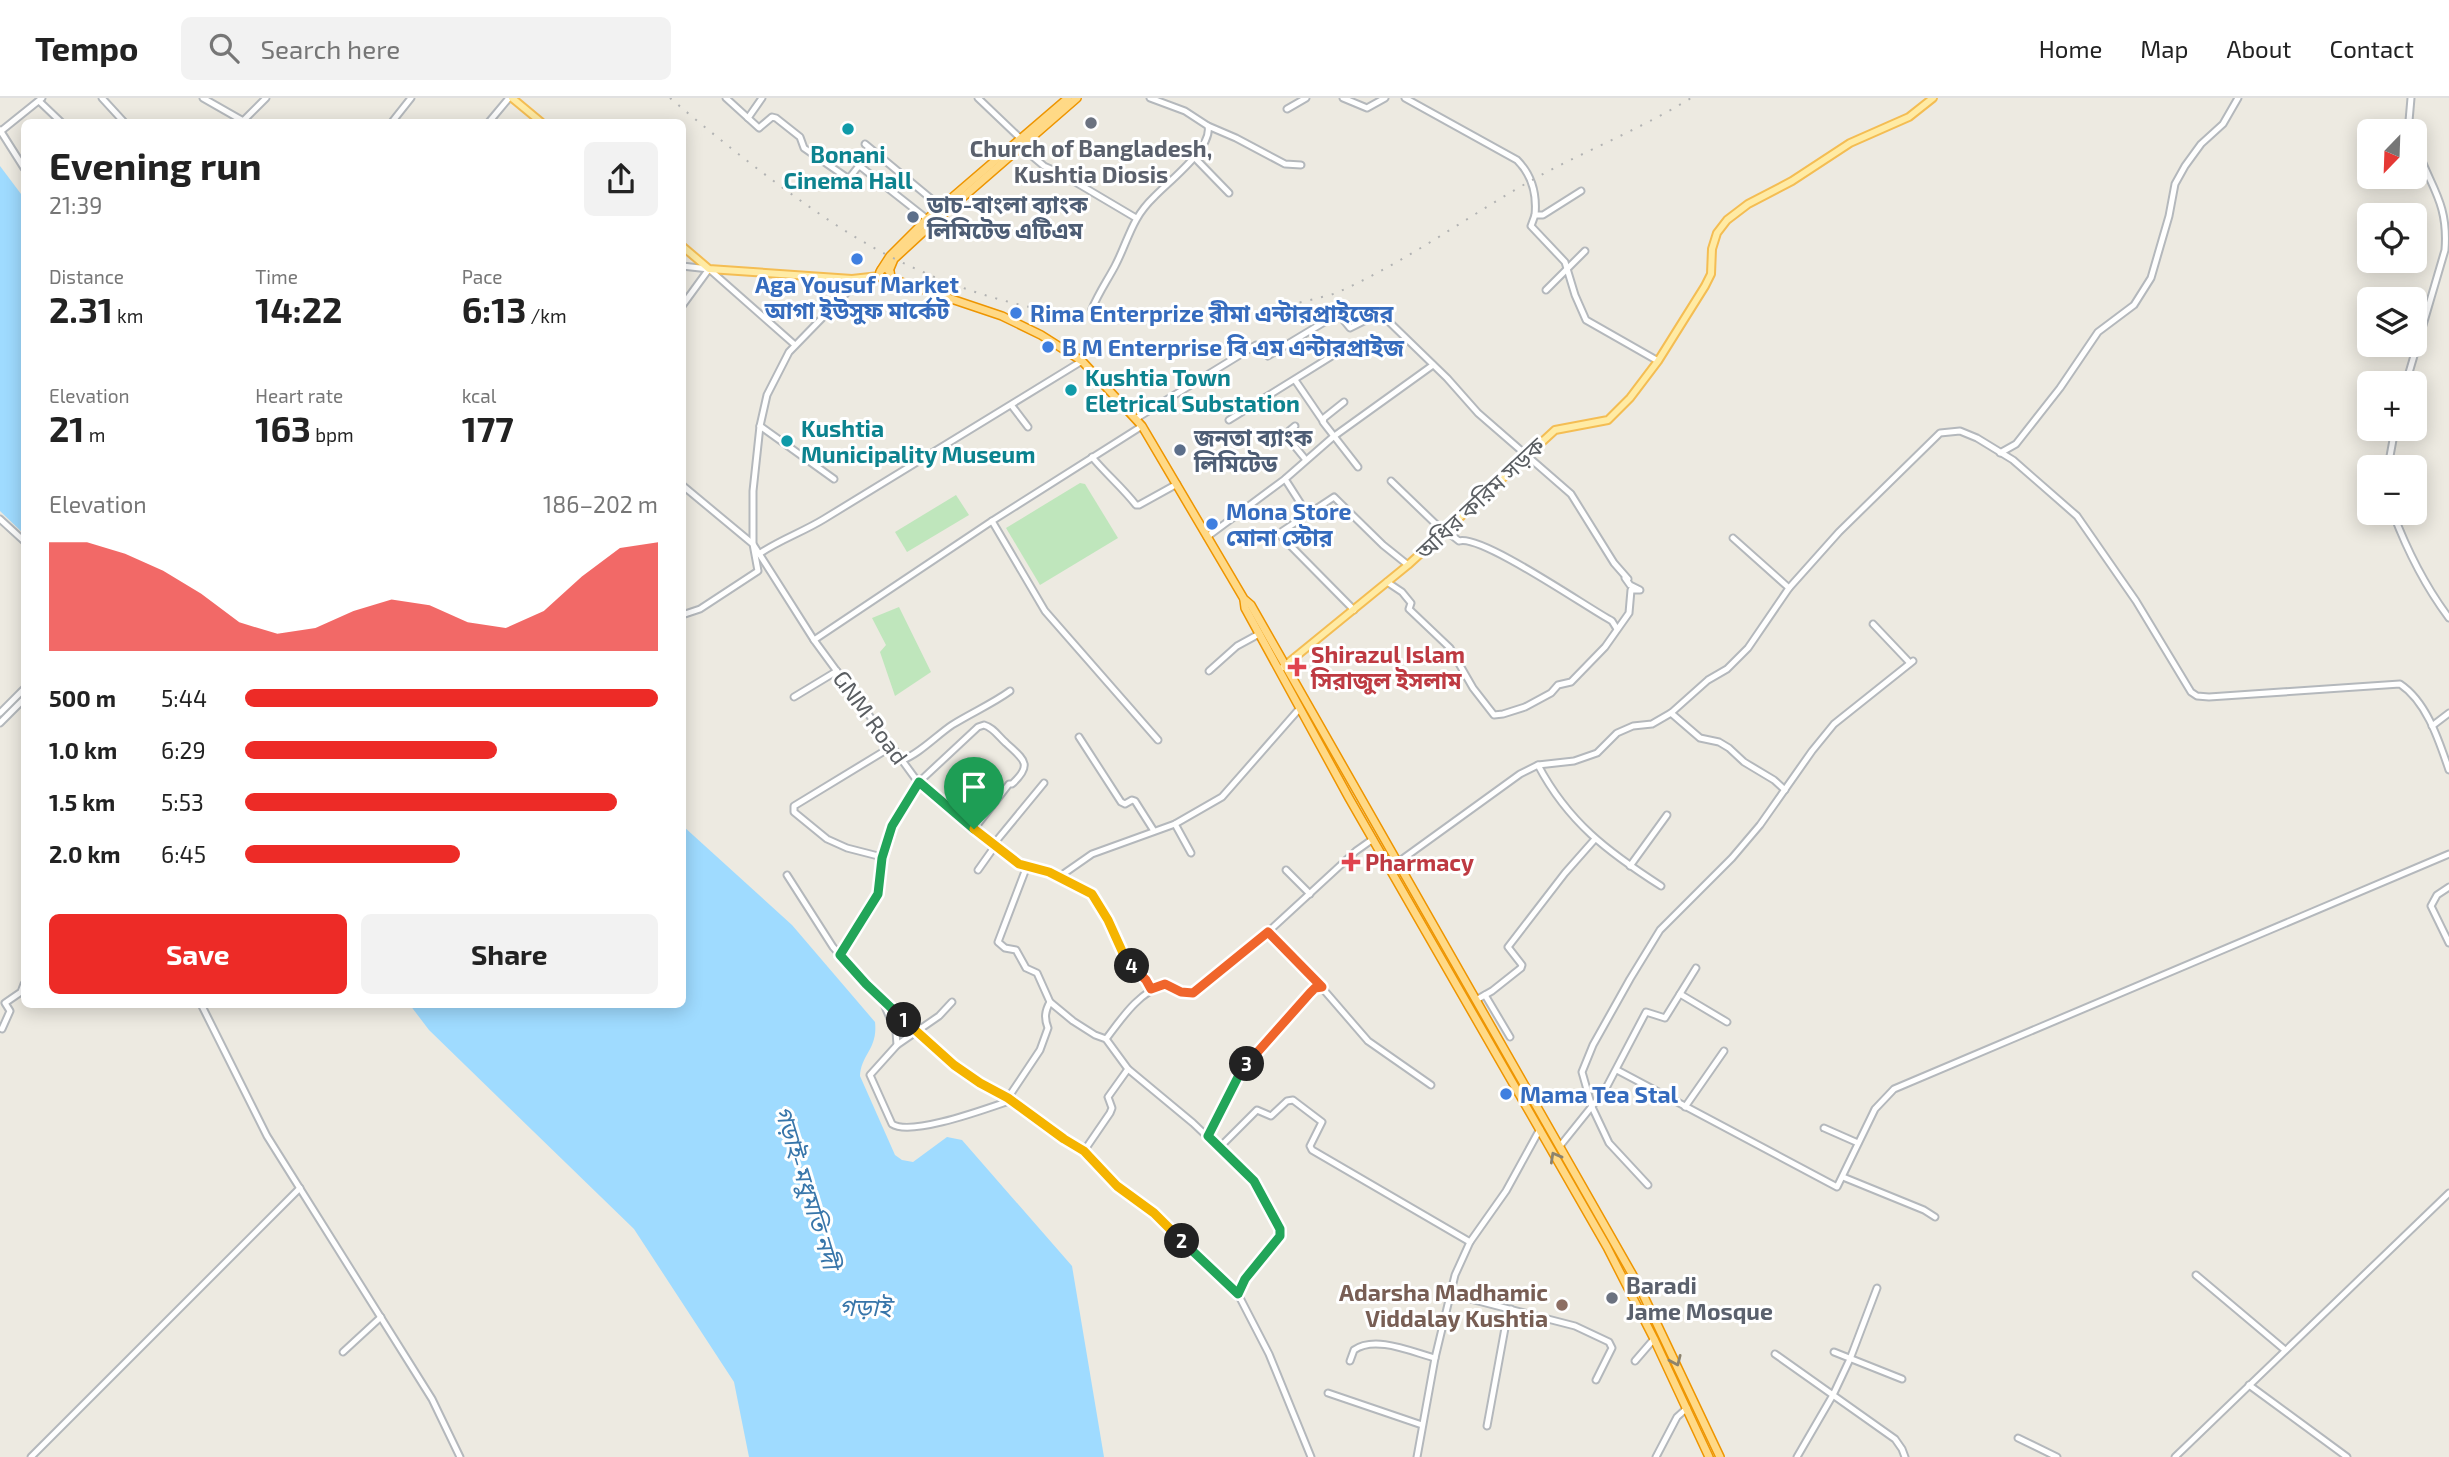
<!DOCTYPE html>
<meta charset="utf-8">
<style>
body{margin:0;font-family:"Exo 2","Noto Sans Bengali",sans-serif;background:#f2f2f2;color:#222;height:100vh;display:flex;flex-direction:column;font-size:26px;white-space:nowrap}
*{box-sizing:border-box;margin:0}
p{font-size:23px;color:#767676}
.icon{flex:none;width:38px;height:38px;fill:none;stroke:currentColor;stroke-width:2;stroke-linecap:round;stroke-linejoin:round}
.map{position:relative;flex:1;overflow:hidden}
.sheet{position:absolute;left:21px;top:21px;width:665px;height:889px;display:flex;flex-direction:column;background:#fff;border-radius:10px;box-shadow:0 4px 18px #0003}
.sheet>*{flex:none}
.needle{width:46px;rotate:203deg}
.tools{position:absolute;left:2357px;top:21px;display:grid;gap:14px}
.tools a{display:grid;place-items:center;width:70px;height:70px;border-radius:10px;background:#fff;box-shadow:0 4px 18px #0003;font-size:35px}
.pin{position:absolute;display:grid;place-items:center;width:60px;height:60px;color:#fff;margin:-72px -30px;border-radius:50% 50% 50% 0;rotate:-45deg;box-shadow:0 0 7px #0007}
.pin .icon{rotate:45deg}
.km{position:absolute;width:35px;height:35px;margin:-18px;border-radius:50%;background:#222;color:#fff;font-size:19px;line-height:35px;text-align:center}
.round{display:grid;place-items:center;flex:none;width:74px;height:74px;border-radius:10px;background:#f2f2f2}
.head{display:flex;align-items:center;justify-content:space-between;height:119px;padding:0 28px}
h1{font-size:38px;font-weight:700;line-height:52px}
.metrics{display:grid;grid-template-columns:repeat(3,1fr);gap:10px;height:119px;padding:7px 28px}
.metrics div{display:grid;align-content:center}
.metrics b{font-size:35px;font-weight:700}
.metrics small{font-size:19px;font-weight:400}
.metrics p{font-size:19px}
.chart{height:196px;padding:14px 28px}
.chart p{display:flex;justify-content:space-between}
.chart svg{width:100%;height:126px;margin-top:7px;fill:#ed2b27;opacity:.7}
.action{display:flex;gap:14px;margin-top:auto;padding:14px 28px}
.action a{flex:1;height:80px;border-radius:10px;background:#ed2b27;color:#fff;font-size:28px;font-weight:700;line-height:80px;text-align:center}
.action a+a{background:#f2f2f2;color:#222}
ul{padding:0 28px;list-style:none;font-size:23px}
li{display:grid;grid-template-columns:112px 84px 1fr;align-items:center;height:52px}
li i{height:18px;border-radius:9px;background:#ed2b27}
header{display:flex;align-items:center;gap:42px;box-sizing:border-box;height:98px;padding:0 35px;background:#fff;border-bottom:2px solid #e0e0e0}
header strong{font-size:33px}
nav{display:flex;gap:38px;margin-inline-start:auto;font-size:24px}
.search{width:490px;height:63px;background:#f2f2f2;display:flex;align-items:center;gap:18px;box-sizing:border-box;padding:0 24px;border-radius:10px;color:#767676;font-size:26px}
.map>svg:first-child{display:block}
.green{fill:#bfe6bc}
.water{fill:#9fdbff}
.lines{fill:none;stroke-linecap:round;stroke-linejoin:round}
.minor-casing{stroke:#b4b8bc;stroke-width:9}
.major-casing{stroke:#f4bd53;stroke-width:10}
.highway-casing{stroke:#ee9500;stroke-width:10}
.minor{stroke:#fff;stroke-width:5}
.major{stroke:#ffeba4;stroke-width:6}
.highway{stroke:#ffd986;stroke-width:7}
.rail{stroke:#b2b3b3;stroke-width:2;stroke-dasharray:2 9;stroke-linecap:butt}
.oneway{stroke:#8c836d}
.split-1-casing{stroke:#fff;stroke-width:14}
.split-2-casing{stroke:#fff;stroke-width:14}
.split-3-casing{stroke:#fff;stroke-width:14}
.split-4-casing{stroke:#fff;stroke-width:14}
.split-5-casing{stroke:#fff;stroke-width:14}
.split-1{stroke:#22a559;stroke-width:9}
.split-2{stroke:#f5b400;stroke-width:9}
.split-3{stroke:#22a559;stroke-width:9}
.split-4{stroke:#f0652b;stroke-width:9}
.split-5{stroke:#f5b400;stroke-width:9}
.worship-dot{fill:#6b7280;stroke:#fff;stroke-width:2.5}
.culture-dot{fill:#0f9aa8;stroke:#fff;stroke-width:2.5}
.service-dot{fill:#5c6f8a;stroke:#fff;stroke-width:2.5}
.shop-dot{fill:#3f7fe0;stroke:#fff;stroke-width:2.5}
.health-dot{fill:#e0444e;stroke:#fff;stroke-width:2.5}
.education-dot{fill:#8d6e63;stroke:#fff;stroke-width:2.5}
.labels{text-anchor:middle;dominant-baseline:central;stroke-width:6;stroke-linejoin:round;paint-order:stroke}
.worship-label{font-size:23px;font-weight:bold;fill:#5b616d;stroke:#fff}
.culture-label{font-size:23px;font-weight:bold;fill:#0d838f;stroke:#fff;text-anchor:start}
.service-label{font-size:23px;font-weight:bold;fill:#4e5e75;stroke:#fff;text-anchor:start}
.shop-label{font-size:23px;font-weight:bold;fill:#366cbe;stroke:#fff;text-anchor:start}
.street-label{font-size:23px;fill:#5a5e62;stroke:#fff}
.health-label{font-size:23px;font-weight:bold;fill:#be3a42;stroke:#fff;text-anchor:start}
.education-label{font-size:23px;font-weight:bold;fill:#785e54;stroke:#fff;text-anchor:end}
.water-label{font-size:24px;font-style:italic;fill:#3876aa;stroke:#fff}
</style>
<header>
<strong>Tempo</strong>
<div class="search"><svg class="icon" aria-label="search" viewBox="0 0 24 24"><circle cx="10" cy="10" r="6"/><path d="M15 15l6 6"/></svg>Search here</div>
<nav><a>Home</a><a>Map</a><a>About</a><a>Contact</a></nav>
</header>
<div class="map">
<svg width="2449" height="1359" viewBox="0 0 2449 1359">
<rect width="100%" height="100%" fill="#edeae1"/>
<g class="green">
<polygon points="1080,385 1085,386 1118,440 1040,487 1006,430"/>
<polygon points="956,397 969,417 907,454 895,434"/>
<polygon points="899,509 931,574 895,598 880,554 886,547 872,520"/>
</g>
<g class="water">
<polygon points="0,68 24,100 24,436 0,413"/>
<path d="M683 728 792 827 875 924C878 951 861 956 860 978L895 1057 902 1062 913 1064 947 1039 962 1042 1072 1168 1104 1359H749L734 1284 634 1131 429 932 410 907 682 906Z"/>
</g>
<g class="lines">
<g class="minor-casing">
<g id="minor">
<polyline points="102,0 124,24"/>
<polyline points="203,0 245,24"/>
<polyline points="726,0 759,30 772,19 776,20 800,39 804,50 846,79 850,79 858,69 861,69 927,121"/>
<polyline points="978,0 1021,41 1025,52 1044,68 1060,75 1136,120"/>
<polyline points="1343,0 1367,10 1385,0"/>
<path d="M1405 0 1517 62C1532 77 1537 96 1535 117"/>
<polyline points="2411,0 2409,23 2412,33"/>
<polyline points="39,3 61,24"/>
<polyline points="1287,11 1306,0"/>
<polyline points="748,20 762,0"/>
<polyline points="242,24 266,0"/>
<polyline points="392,24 411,0"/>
<polyline points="489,24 509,0"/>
<polyline points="1208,28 1236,40 1285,66 1301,67"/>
<polyline points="0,32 24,70"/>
<polyline points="1,33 42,0"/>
<polyline points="865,46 941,109"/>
<polyline points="1194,59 1229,95"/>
<polyline points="1581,93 1543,117 1535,117 1531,128 1565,164 1575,197 1586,222 1658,263"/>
<polyline points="682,168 709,171"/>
<polyline points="709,171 795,247"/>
<polyline points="861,180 789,254 767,297 760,328 753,393 753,446 814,542 915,680 946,708 1019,766 1059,779 1092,756 1175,726 1222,699 1300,610"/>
<polyline points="1546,192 1585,153"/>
<polyline points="682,208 709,171"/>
<path d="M1092 211C1098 196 1107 183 1115 168 1129 141 1131 121 1154 99 1168 84 1213 50 1208 28L1185 13 1150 0"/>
<polyline points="1295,282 1323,323"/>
<path d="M2406 285 2445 152C2449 101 2427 86 2415 43"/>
<polyline points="1344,304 1324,320 1323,324 1358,369"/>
<polyline points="1012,308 1028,329"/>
<polyline points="1137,320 1256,247 1259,248 1268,258 1331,220 1341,219 1350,230 1380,215 1447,280 1478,315 1571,396 1614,465 1628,481"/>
<polyline points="1229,322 1340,253"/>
<polyline points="760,328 834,381"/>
<polyline points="1295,328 1289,333 1288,340 1306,362"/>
<polyline points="2000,355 2016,346 2060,290 2098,234 2134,207 2151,180 2169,118 2175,86 2185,68 2201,46 2223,26 2238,0"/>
<path d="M1092 359C1106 376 1122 389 1136 407H1139L1177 386"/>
<polyline points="2388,369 2395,331"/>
<polyline points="1285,381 1308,417"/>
<polyline points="1391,383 1444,434"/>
<polyline points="682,387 753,446 758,473 700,511 682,517"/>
<path d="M2393 415C2407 452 2425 488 2449 520"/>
<polyline points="0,421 24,443"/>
<polyline points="992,423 1045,513 1158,642"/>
<path d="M1445 432 1459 443C1481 436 1586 509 1612 523L1617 531"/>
<polyline points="1278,435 1354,512"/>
<polyline points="1207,439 1285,381 1333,339 1433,267"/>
<polyline points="1733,440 1789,490"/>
<polyline points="1269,442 1334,399 1383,447 1408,467"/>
<path d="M759 456C779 442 803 434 824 421L1082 263"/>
<polyline points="1387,484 1402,494 1411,505 1409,511 1450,550 1473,590 1494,617 1503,616 1525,609 1551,595 1558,587 1571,584 1605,549 1629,515 1631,492 1640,492 1630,487 1625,480"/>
<polyline points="1873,526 1910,565"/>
<polyline points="814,542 992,423 1142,328"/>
<polyline points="1209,573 1237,548 1259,536"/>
<polyline points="794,599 837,573"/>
<polyline points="0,615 24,591"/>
<polyline points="1671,615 1700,640 1719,644 1729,650 1744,664 1774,682 1785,692"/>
<polyline points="0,625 24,601"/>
<polyline points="2432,628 2449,615"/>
<polyline points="1079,639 1121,704 1125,706 1132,702 1135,703 1154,733"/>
<path d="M902 662C918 657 937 637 952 627 971 615 992 606 1010 593"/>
<path d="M1538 667C1568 724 1608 754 1661 788"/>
<polyline points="956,717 984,678"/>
<polyline points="1175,726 1191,755"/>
<polyline points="993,747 1044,685"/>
<polyline points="882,759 847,750 827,741 794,714 794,708 891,649"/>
<path d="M1397 765 1520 676 1538 667 1574 663 1597 655 1617 635 1633 628 1652 626 1671 615 1708 582 1727 571 1748 550 1789 490 1839 434 1940 335 1960 333 1977 340 2013 362 2077 418 2136 503 2191 594 2197 598 2209 599 2400 586C2427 604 2439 643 2449 672"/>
<polyline points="1027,768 998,844 1005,850 1016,852 1026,870 1037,875 1050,904 1073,923 1095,937 1106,941 1128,971 1193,1025 1254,1083 1280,1131 1280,1138 1245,1181 1238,1196"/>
<polyline points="1630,768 1667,717"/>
<polyline points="978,772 995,748"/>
<polyline points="1286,772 1310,796"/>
<polyline points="787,777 833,849 866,886 917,934 954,967 980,985 1008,1000 1064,1041 1084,1053 1117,1088 1154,1115 1238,1196 1269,1256 1311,1359"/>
<polyline points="1059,779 1092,796 1108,822 1127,864 1146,882 1151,891"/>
<polyline points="2449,789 2437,797 2431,808 2449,845"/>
<polyline points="1268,834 1304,869 1368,943 1431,987"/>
<path d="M840 857 878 796 882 759 892 728 919 684 978 629 984 627C994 630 998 638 1006 645 1023 661 1034 666 1012 686H1009L974 731"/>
<polyline points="1680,896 1727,924"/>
<polyline points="1485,897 1510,939"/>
<polyline points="1476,902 1492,893 1521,870 1522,867 1508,849 1565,775 1595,741"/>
<path d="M883 904 896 934 897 947 870 977 892 1026C911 1039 988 1010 1012 1002"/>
<polyline points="201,906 267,1038 432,1301 460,1359"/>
<polyline points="2,931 10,913 5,905 21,894 24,886"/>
<path d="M1106 941C1122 920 1138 895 1165 886L1187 896 1199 892 1268 834 1356 753 1373 741"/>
<polyline points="897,947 939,918 952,904"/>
<polyline points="1617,972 1837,1089 1875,1011 1894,991 2449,756"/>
<path d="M1008 1000 1040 952 1048 930C1044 920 1045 913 1050 904"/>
<polyline points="1685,1009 1724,953"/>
<polyline points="1824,1030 1858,1045"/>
<polyline points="1208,1038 1238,979 1250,961 1310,895 1315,890 1322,889"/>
<polyline points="1560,1048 1605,992 1646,914 1665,920 1696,870"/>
<polyline points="1220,1049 1257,1012 1271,1018 1287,1003 1293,1002 1322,1024 1310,1048 1312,1052 1470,1144"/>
<polyline points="1084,1053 1110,1015 1112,1010 1108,999 1128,971"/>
<polyline points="1843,1079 1924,1112 1935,1119"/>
<polyline points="1648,1087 1609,1045 1592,1009 1582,974 1593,947 1630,881 1660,832 1732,760 1760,727 1812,653 1834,626 1913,563"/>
<polyline points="2196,1177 2285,1252"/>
<polyline points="1451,1196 1575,1228 1609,1244 1612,1250 1596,1282"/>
<polyline points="343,1254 381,1219"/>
<polyline points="1834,1254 1902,1281"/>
<polyline points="1775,1256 1895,1341 1902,1351 1905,1359"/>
<path d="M1350 1263 1354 1252C1375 1237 1412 1254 1435 1260"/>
<polyline points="1635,1263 1654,1241"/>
<polyline points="2249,1287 2347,1359"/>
<polyline points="1328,1295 1422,1327"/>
<polyline points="1487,1328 1505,1230 1511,1211"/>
<polyline points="2018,1340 2057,1359"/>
<polyline points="31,1359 300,1090"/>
<polyline points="1417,1359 1435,1260 1455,1177 1470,1144 1506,1093 1540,1031"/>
<polyline points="1656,1359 1677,1319 1687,1310"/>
<polyline points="1797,1359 1833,1297 1850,1261 1877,1190"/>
<polyline points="2175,1359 2449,1095"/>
</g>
</g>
<g class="major-casing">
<g id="major">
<polyline points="512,0 541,24"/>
<polyline points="682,148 709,171 852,181 879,178"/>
<polyline points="1283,569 1408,467 1555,332 1608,322 1630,300 1658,263 1705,188 1711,176 1712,151 1717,135 1727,122 1748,106 1792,83 1850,45 1909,19 1933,0"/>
</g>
</g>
<g class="highway-casing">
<g id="highway">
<circle cx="885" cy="176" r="5.5"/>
<polyline points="881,172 890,158 927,121 1068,0"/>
<polyline points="889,173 894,161 932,126 1077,0"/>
<polyline points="889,180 1002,218 1041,237 1082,263 1142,328 1244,501 1251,507 1639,1188 1720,1359"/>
<polyline points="1244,502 1245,510 1349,700 1607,1149 1654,1241 1709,1359"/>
</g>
</g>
<use href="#minor" class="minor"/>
<use href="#major" class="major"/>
<use href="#highway" class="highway"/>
<path class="rail" d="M670 0C722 44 776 87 833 125 943 198 1076 233 1207 220 1244 217 1278 210 1314 201 1321 199 1329 198 1336 195 1409 163 1473 114 1543 76 1592 50 1644 29 1691 0"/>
</g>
<defs><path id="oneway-chevron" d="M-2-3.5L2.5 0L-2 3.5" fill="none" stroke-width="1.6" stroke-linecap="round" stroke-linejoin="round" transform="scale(1.75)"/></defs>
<g class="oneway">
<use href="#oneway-chevron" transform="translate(1555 1059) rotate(-119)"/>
<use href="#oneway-chevron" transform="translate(1676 1263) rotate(66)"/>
</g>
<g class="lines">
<g class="split-1-casing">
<polyline id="split-1" points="904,922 866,886 840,857 878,796 882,760 892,728 919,684 974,731"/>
</g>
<g class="split-2-casing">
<polyline id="split-2" points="904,922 954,967 980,985 1008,1000 1064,1041 1084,1053 1117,1088 1154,1115 1182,1143"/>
</g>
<g class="split-3-casing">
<polyline id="split-3" points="1182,1143 1238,1196 1245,1181 1280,1138 1280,1131 1254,1083 1208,1038 1238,979 1247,966"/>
</g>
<g class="split-4-casing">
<polyline id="split-4" points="1132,868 1146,882 1151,891 1165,886 1181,894 1193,895 1268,834 1322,889 1315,890 1310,895 1247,966"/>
</g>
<g class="split-5-casing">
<polyline id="split-5" points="974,731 1019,766 1049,774 1092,796 1108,822 1127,864 1132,868"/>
</g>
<use href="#split-1" class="split-1"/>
<use href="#split-2" class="split-2"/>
<use href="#split-3" class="split-3"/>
<use href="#split-4" class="split-4"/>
<use href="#split-5" class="split-5"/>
</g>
<g class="worship-dot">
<circle cx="1091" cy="25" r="7"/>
<circle cx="1612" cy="1200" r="7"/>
</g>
<g class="culture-dot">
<circle cx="848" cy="31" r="7"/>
<circle cx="1071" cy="292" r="7"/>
<circle cx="787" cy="343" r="7"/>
</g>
<g class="service-dot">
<circle cx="913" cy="119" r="7"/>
<circle cx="1180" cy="352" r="7"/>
</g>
<g class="shop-dot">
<circle cx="857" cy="161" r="7"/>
<circle cx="1016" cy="215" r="7"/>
<circle cx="1048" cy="249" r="7"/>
<circle cx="1212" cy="426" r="7"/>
<circle cx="1506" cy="996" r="7"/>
</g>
<g class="health-dot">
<path d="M1293.5 558.5h7v7h7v7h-7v7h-7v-7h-7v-7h7z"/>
<path d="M1347.5 753.5h7v7h7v7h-7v7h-7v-7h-7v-7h7z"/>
</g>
<circle class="education-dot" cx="1562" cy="1207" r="7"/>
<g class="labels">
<g class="worship-label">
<text x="1091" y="50">Church of Bangladesh,<tspan x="1091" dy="26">Kushtia Diosis</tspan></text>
<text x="1626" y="1187" text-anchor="start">Baradi<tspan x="1626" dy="26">Jame Mosque</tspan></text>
</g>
<g class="culture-label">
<text x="848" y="56" text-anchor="middle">Bonani<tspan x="848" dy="26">Cinema Hall</tspan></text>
<text x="1085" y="279">Kushtia Town<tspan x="1085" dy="26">Eletrical Substation</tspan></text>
<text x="801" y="330">Kushtia<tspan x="801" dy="26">Municipality Museum</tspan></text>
</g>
<g class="service-label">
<text x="927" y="106">ডাচ-বাংলা ব্যাংক<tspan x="927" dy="26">লিমিটেড এটিএম</tspan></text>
<text x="1194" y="339">জনতা ব্যাংক<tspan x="1194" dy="26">লিমিটেড</tspan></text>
</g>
<g class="shop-label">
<text x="857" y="186" text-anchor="middle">Aga Yousuf Market<tspan x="857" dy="26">আগা ইউসুফ মার্কেট</tspan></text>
<text x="1030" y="215">Rima Enterprize রীমা এন্টারপ্রাইজের</text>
<text x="1062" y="249">B M Enterprise বি এম এন্টারপ্রাইজ</text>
<text x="1226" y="413">Mona Store<tspan x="1226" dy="26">মোনা স্টোর</tspan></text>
<text x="1520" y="996">Mama Tea Stal</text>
</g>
<g class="street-label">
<text transform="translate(1480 400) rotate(-43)">অধির করিম সড়ক</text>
<text transform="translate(871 619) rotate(54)">GNM Road</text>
</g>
<g class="health-label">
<text x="1311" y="556">Shirazul Islam<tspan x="1311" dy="26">সিরাজুল ইসলাম</tspan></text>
<text x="1365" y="764">Pharmacy</text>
</g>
<g class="education-label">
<text x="1548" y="1194">Adarsha Madhamic<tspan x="1548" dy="26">Viddalay Kushtia</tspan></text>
</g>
<g class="water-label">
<text transform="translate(808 1089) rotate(73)">গড়াই-মধুমতি নদী</text>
<text x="865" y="1208">গড়াই</text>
</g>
</g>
</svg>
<div class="tools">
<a><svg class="needle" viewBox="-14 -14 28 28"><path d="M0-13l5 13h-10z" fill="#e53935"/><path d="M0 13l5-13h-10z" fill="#767676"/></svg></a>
<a><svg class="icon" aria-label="locate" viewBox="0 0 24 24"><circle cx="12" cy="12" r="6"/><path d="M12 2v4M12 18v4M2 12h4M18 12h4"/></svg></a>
<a><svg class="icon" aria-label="layers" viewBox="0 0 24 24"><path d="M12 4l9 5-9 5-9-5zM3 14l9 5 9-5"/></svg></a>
<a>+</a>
<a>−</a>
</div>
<div class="pin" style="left:974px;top:731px;background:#1e9e55"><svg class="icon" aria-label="arrive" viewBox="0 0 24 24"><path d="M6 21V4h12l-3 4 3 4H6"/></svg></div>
<b class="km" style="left:904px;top:922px">1</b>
<b class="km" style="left:1182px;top:1143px">2</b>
<b class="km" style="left:1247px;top:966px">3</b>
<b class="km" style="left:1132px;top:868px">4</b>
<section class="sheet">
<div class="head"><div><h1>Evening run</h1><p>21:39</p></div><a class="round"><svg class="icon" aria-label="share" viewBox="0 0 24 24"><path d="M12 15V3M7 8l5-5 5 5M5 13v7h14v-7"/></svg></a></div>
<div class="metrics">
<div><p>Distance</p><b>2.31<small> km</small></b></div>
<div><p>Time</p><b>14:22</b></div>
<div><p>Pace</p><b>6:13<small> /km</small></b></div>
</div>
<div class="metrics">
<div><p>Elevation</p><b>21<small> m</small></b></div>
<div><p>Heart rate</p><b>163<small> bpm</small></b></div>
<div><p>kcal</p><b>177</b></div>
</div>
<div class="chart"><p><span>Elevation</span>186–202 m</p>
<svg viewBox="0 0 160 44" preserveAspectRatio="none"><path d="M0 44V6L10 6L20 10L30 16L40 24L50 34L60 38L70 36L80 30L90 26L100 28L110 34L120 36L130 30L140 18L150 8L160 6V44z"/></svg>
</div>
<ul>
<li><b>500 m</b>5:44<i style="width:100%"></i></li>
<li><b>1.0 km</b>6:29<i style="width:61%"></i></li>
<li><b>1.5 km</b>5:53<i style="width:90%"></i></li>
<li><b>2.0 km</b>6:45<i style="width:52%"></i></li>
</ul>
<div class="action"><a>Save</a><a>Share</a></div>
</section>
</div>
